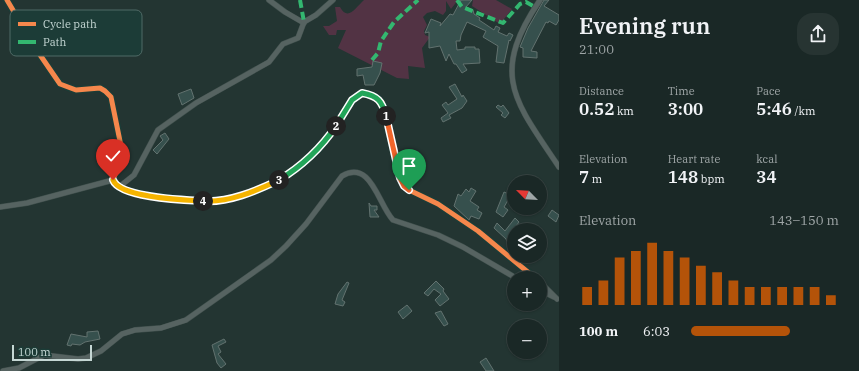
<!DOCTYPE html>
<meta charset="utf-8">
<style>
body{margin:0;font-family:"IBM Plex Serif",serif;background:#273432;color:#f1f3f6;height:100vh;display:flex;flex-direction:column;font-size:15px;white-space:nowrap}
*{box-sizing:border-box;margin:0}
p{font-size:13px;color:#9fa6a7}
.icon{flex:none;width:22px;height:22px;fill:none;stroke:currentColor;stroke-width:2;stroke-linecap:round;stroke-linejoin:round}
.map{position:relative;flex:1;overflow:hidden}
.details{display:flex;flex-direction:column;background:#1a2826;width:300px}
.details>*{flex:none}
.needle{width:26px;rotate:294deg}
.fabs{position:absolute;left:507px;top:175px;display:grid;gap:8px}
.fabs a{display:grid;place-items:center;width:40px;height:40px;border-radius:50%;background:#1a2826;box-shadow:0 1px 3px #0004,0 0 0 1px #384443;font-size:20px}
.scale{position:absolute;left:12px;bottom:10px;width:80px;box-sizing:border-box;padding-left:4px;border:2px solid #c5d7d4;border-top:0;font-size:11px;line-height:14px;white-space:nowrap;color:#c5d7d4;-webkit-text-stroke:3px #1c3c37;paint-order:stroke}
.pin{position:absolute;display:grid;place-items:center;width:34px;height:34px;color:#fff;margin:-41px -17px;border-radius:50% 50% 50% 0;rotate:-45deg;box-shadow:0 0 4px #0007}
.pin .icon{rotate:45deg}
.km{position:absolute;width:20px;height:20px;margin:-10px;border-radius:50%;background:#222;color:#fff;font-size:11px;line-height:20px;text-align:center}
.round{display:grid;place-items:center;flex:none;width:42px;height:42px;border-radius:16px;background:#273432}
.headline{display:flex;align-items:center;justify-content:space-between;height:68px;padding:0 20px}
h1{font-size:22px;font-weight:600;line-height:30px}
.metrics{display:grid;grid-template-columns:repeat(3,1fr);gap:6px;height:68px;padding:4px 20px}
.metrics div{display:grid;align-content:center}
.metrics b{font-size:17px;font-weight:600}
.metrics small{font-size:11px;font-weight:400}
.metrics p{font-size:11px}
.chart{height:112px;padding:8px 20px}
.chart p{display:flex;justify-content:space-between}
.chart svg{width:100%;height:72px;margin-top:4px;stroke:#b45309;stroke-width:6}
ul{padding:0 20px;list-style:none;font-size:13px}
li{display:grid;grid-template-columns:64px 48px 1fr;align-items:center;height:30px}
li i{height:10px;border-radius:5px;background:#b45309}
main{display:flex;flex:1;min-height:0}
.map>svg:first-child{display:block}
.green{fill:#523344}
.building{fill:#36504d;stroke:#62726f}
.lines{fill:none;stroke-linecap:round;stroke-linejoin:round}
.minor-casing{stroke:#40504d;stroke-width:6}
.minor{stroke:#566361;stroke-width:5}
.quiet{stroke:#33b770;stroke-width:4;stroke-dasharray:8 4;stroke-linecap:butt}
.cycleway-casing{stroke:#1c3c37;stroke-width:8}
.cycleway{stroke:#f5874c;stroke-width:5}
.split-1-casing{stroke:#fff;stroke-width:8}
.split-2-casing{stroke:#fff;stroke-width:8}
.split-3-casing{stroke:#fff;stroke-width:8}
.split-4-casing{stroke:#fff;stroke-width:8}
.split-5-casing{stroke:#fff;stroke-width:8}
.split-1{stroke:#f0652b;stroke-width:5}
.split-2{stroke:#22a559;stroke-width:5}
.split-3{stroke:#22a559;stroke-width:5}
.split-4{stroke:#f5b400;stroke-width:5}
.split-5{stroke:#f5b400;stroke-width:5}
.key{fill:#1c3c37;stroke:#4f6a66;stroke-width:1}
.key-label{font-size:11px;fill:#c5d7d4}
</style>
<main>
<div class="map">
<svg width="559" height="371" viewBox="0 0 559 371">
<rect width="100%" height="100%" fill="#233532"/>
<g class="green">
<path d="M364 0H458L451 9 446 1V11L443 15 435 11 427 13 423 17 427 25 424 31 425 35 430 37 422 48 425 68 408 66 409 79 397 78 338 48 346 30H337L336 35H329L323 26H329L337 21 335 7H340C348 22 356 7 364 0Z"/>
<polygon points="473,0 496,0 512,9 500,24 472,6"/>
</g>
<g class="building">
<polygon points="461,0 472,0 466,7 473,10 474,14 480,18 479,20 494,30 496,26 500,28 498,32 507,36 509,33 513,35 510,41 509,40 504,63 496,62 498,46 483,37 486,31 467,22 461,35 460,41 456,41 457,50 465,49 465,47 475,47 475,49 479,49 480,63 463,64 467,70 462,73 456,64 454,64 449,54 446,61 440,46 429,48 429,32 425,33 431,19 441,23 440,26 450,14 453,15"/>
<polygon points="544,0 549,0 544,6 559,15 559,20 556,25 549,21 548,23 546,22 531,51 537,52 537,58 523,57 523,48 520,47 528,28"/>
<polygon points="373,61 382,63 380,73 374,85 365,85 363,75 357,76 357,69 372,67"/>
<polygon points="455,84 462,97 463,95 467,101 462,108 449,115 451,118 443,122 441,118 448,113 442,105 446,102 448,105 457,99 449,87"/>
<polygon points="191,89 194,98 182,105 178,94"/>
<polygon points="498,105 501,107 503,105 509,113 505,118 501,115 503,113 496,107"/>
<polygon points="165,133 169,139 157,154 153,150 163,140 160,136"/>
<polygon points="471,188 476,191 470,201 479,207 477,210 482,213 479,219 471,216 469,220 454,206 458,194 461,196 466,189 469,192"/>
<polygon points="504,192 511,195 504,207 508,210 503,217 496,212"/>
<polygon points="369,203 371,206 377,206 377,210 374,210 379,217 370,217"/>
<polygon points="552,210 559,215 556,222 548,216"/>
<polygon points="515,218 519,222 514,229 514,239 512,242 514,249 511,251 506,239 494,228 497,223 505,231"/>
<polygon points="436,281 444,289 443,291 449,299 440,306 435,300 441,294 434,289 428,296 424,293"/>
<polygon points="347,282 349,283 342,300 345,302 343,306 335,304 338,294"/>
<polygon points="407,305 412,311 403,319 398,312"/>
<polygon points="441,311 448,324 444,326 435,313"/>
<polygon points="98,331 100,339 85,342 80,345 72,344 71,346 67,345 71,334 87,337 87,332"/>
<polygon points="224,339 226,342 218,346 221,352 218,354 226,364 221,368 217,363 212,345"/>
<polygon points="486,358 494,371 486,371 480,362"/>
</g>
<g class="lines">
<g class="minor-casing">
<g id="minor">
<path d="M7 0 36 49 60 84 76 90 100 88 105 91 111 97 122 151V156L113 180C117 190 138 194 148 195 168 198 188 201 208 201 239 201 279 184 302 164 309 158 317 152 322 145 334 130 346 101 362 93 371 94 376 96 382 102L400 177 404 186 409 190 438 204 478 231 535 278"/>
<polyline points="269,0 285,12 304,23"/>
<path d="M540 0C489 75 515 101 559 167"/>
<polyline points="119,187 134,175 158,130 196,103 269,62 283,44 298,38 304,22 316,15 333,0"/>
<polyline points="0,207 27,203 113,180"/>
<polyline points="540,282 557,299"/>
<polyline points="540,290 554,297"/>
<path d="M3 371 19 368 44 355 78 359 86 358 101 351 122 334 135 330 161 328 186 320 271 260 286 246 306 224 342 176C371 159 378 204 393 220L438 235 463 247 516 278"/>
</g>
</g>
<use href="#minor" class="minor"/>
<g class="quiet">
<polyline points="300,0 304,22"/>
<polyline points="457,0 462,7 503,23 520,4 526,2 535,7"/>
<polyline points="372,60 378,53 381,41 394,22 418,0"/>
</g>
<g class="cycleway-casing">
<path id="cycleway" d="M7 0 36 49 60 84 76 90 100 88 105 91 111 97 122 151V156L113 180C117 190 138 194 148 195 168 198 188 201 208 201 239 201 279 184 302 164 309 158 317 152 322 145 334 130 346 101 362 93 371 94 376 96 382 102L400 177 404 186 409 190 438 204 478 231 535 278"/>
</g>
<use href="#cycleway" class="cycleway"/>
</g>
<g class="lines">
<g class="split-1-casing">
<polyline id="split-1" points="386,116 400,178 404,186 409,190"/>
</g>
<g class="split-2-casing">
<path id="split-2" d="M336 126 352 100 362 93C378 96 382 101 386 116"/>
</g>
<g class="split-3-casing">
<path id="split-3" d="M279 180C302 166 321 148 336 126"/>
</g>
<g class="split-4-casing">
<path id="split-4" d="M203 201C228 203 256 191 279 180"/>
</g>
<g class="split-5-casing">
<path id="split-5" d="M113 180C120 198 185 200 203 201"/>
</g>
<use href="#split-1" class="split-1"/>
<use href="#split-2" class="split-2"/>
<use href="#split-3" class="split-3"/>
<use href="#split-4" class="split-4"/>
<use href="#split-5" class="split-5"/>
</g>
<rect x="10" y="10" width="132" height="46" rx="6" class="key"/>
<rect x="18" y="22" width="18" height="4" fill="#f5874c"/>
<rect x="18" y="40" width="18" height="4" fill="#33b770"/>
<g class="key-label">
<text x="43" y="28">Cycle path</text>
<text x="43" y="46">Path</text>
</g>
</svg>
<div class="fabs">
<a><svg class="needle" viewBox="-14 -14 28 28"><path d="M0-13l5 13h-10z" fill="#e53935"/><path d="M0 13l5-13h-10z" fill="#9fa6a7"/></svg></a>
<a><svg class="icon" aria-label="layers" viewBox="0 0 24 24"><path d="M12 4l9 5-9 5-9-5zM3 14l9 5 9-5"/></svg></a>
<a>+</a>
<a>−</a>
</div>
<div class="scale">100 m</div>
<div class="pin" style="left:409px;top:190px;background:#1e9e55"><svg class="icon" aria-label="arrive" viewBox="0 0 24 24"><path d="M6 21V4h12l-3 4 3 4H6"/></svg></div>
<div class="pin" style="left:113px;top:180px;background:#d93025"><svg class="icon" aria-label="check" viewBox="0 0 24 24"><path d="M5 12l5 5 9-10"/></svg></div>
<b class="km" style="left:386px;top:116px">1</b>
<b class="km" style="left:336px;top:126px">2</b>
<b class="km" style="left:279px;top:180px">3</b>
<b class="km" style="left:203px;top:201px">4</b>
</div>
<section class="details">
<div class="headline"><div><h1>Evening run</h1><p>21:00</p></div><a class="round"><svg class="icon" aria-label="share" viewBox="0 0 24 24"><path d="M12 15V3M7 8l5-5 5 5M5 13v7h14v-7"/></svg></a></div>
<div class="metrics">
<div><p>Distance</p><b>0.52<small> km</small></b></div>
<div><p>Time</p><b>3:00</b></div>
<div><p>Pace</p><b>5:46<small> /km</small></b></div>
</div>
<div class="metrics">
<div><p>Elevation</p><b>7<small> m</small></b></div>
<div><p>Heart rate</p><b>148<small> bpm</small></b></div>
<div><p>kcal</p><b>34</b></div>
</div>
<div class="chart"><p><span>Elevation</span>143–150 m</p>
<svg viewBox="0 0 160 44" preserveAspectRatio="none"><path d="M5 44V33M15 44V29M25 44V15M35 44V11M45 44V6M55 44V11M65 44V15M75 44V20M85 44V24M95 44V29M105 44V33M115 44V33M125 44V33M135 44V33M145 44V33M155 44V38"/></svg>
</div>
<ul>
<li><b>100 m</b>6:03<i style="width:67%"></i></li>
</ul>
</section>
</main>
